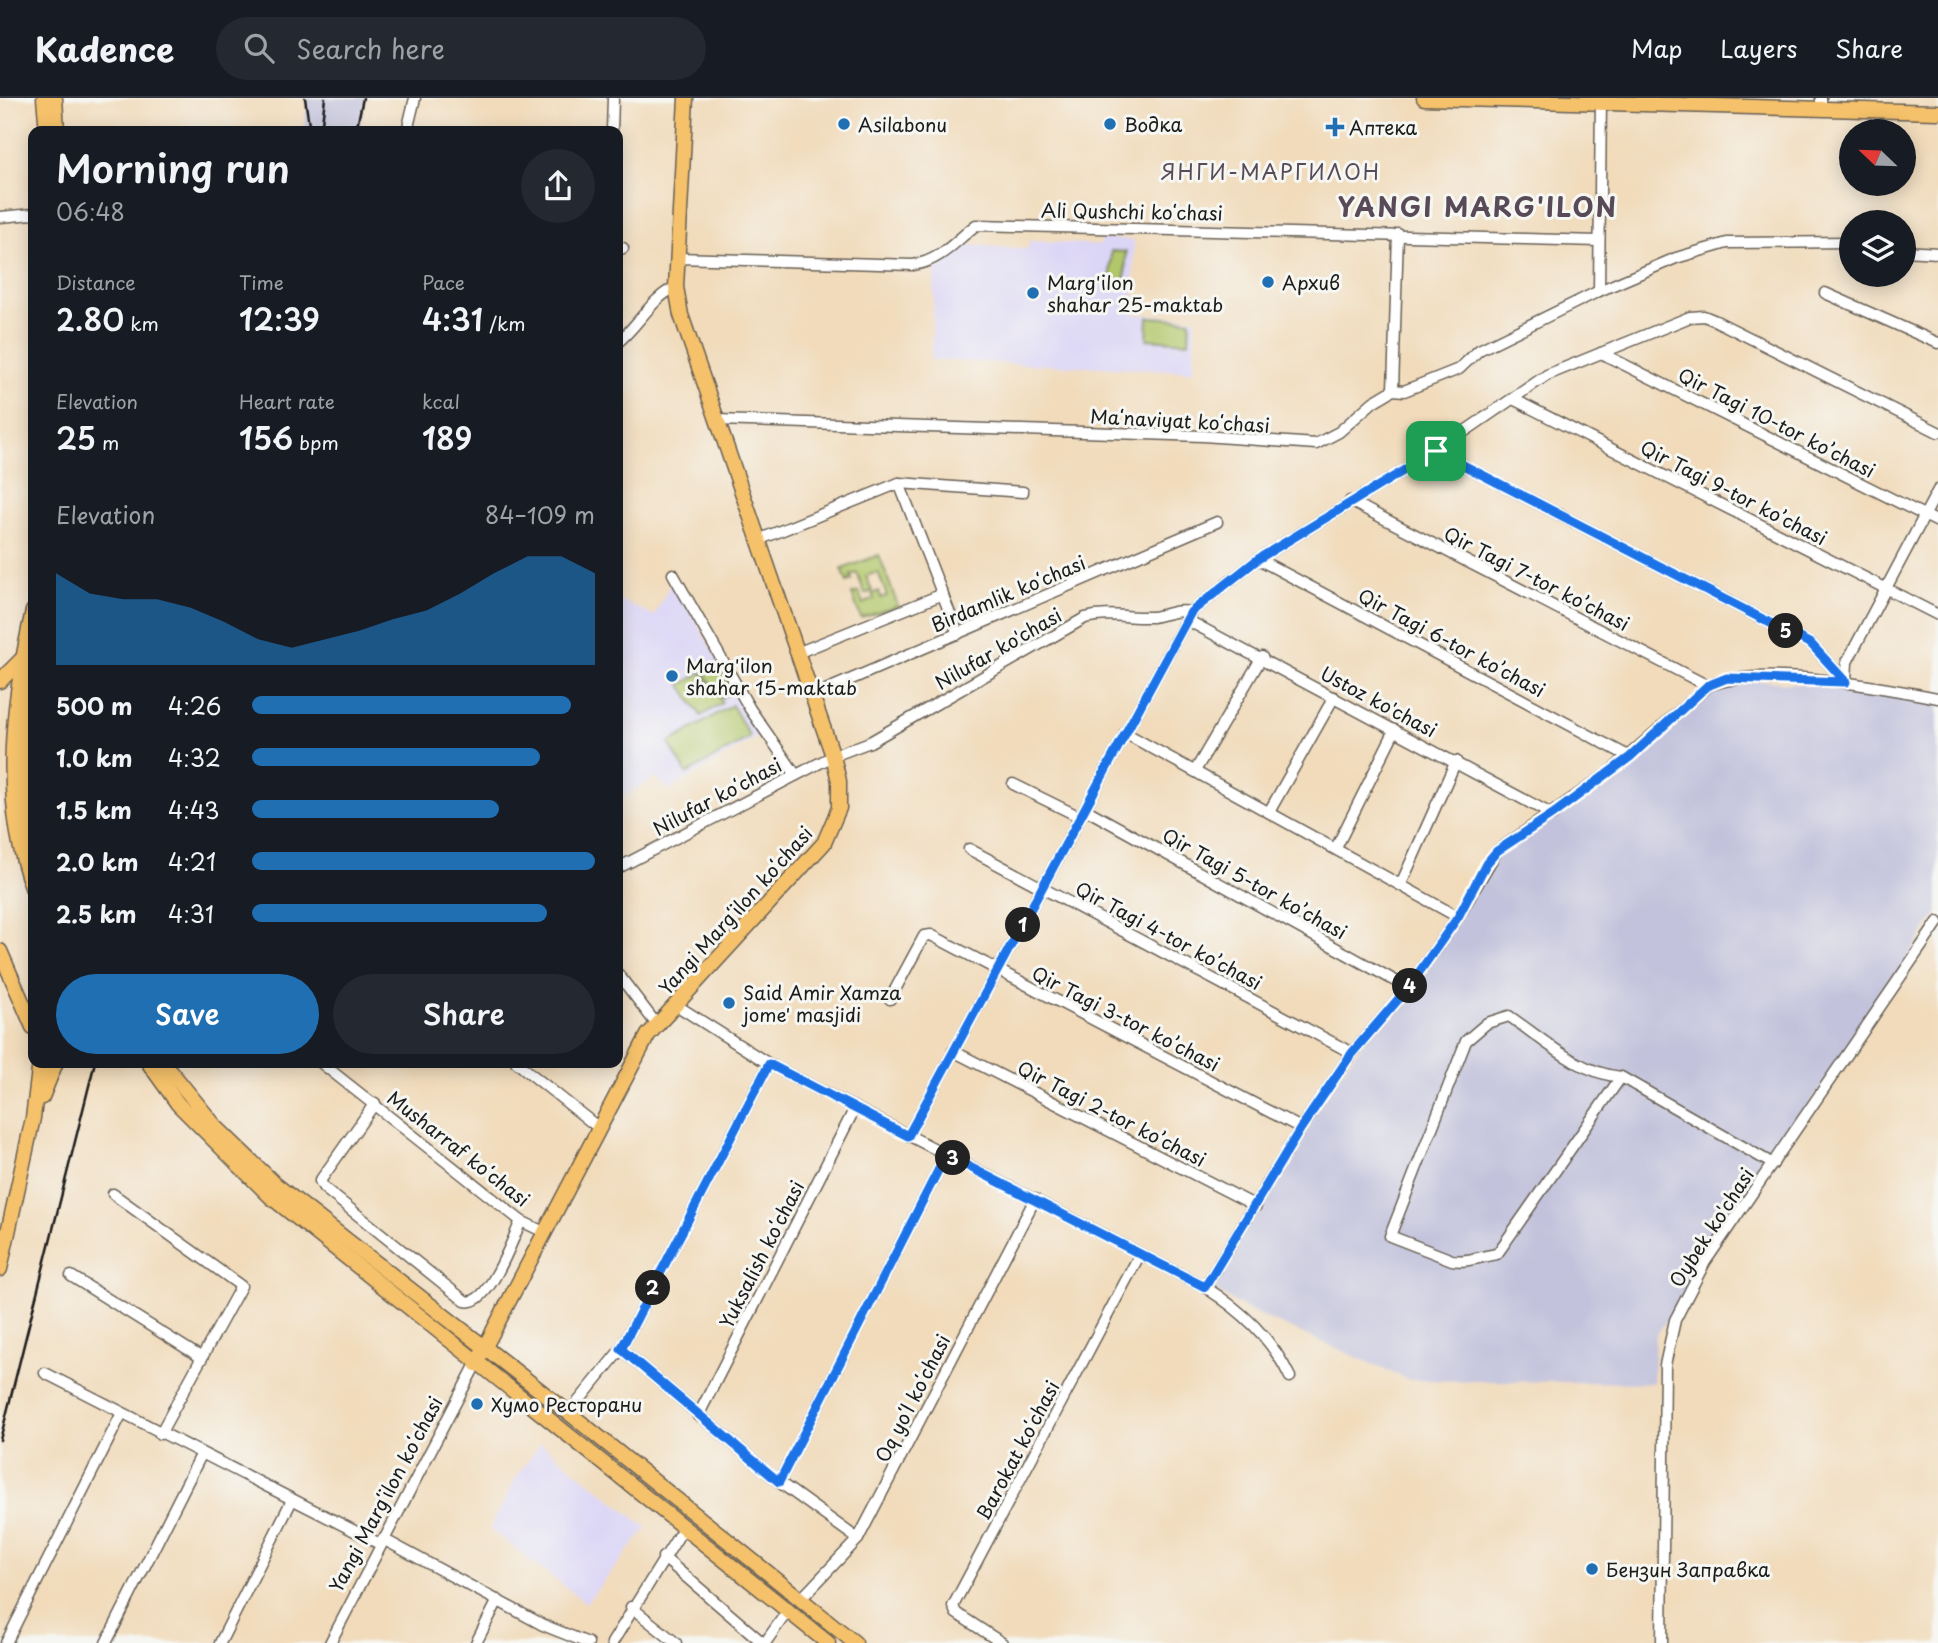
<!DOCTYPE html>
<meta charset="utf-8">
<style>
body{margin:0;font-family:"Playpen Sans",sans-serif;background:#242831;color:#f1f3f6;height:100vh;display:flex;flex-direction:column;font-size:26px;white-space:nowrap}
*{box-sizing:border-box;margin:0}
p{font-size:23px;color:#9ea1a6}
.icon{flex:none;width:38px;height:38px;fill:none;stroke:currentColor;stroke-width:2;stroke-linecap:round;stroke-linejoin:round}
.map{position:relative;flex:1;overflow:hidden}
.drawer{position:absolute;left:28px;top:28px;width:595px;height:942px;display:flex;flex-direction:column;background:#171b24;border-radius:14px;box-shadow:0 4px 18px #0003}
.drawer>*{flex:none}
.needle{width:46px;rotate:293deg}
.tools{position:absolute;left:1839px;top:21px;display:grid;gap:14px}
.tools a{display:grid;place-items:center;width:77px;height:77px;border-radius:50%;background:#171b24;box-shadow:0 4px 18px #0003;font-size:35px}
.pin{position:absolute;display:grid;place-items:center;width:60px;height:60px;color:#fff;margin:-30px;border-radius:14px;box-shadow:0 4px 10px #0006}
.km{position:absolute;width:35px;height:35px;margin:-18px;border-radius:50%;background:#222;color:#fff;font-size:19px;line-height:35px;text-align:center}
.round{display:grid;place-items:center;flex:none;width:74px;height:74px;border-radius:37px;background:#242831}
.head{display:flex;align-items:center;justify-content:space-between;height:119px;padding:0 28px}
h1{font-size:38px;font-weight:600;line-height:52px}
.figures{display:grid;grid-template-columns:repeat(3,1fr);gap:10px;height:119px;padding:7px 28px}
.figures div{display:grid;align-content:center}
.figures b{font-size:30px;font-weight:600}
.figures small{font-size:19px;font-weight:400}
.figures p{font-size:19px}
.chart{height:196px;padding:14px 28px}
.chart p{display:flex;justify-content:space-between}
.chart svg{width:100%;height:126px;margin-top:7px;fill:#1f6fb2;opacity:.7}
.button{display:flex;gap:14px;margin-top:auto;padding:14px 28px}
.button a{flex:1;height:80px;border-radius:42px;background:#1f6fb2;color:#fff;font-size:28px;font-weight:600;line-height:80px;text-align:center}
.button a+a{background:#242831;color:#f1f3f6}
ul{padding:0 28px;list-style:none;font-size:23px}
li{display:grid;grid-template-columns:112px 84px 1fr;align-items:center;height:52px}
li i{height:18px;border-radius:9px;background:#1f6fb2}
header{display:flex;align-items:center;gap:42px;box-sizing:border-box;height:98px;padding:0 35px;background:#171b24;border-bottom:2px solid #363941}
header strong{font-size:33px}
nav{display:flex;gap:38px;margin-inline-start:auto;font-size:24px}
.search{width:490px;height:63px;background:#242831;display:flex;align-items:center;gap:18px;box-sizing:border-box;padding:0 24px;border-radius:38px;color:#9ea1a6;font-size:26px}
.map>svg:first-child{display:block}
.built{fill:#dcd6f6}
.industrial{fill:#c2c2dc}
.green{fill:#b2c76b;stroke:#677244;stroke-width:2}
.lines{fill:none;stroke-linecap:round;stroke-linejoin:round}
.minor-casing{stroke:#675f54;stroke-width:13}
.major-casing{stroke:#675f54;stroke-width:17}
.minor{stroke:#fff;stroke-width:10}
.major{stroke:#f5c16b;stroke-width:14}
.rail{stroke:#1c1c1c;stroke-width:2.5}
.route-casing{stroke:#fff;stroke-width:14}
.route{stroke:#1a73e8;stroke-width:9}
.poi-dot{fill:#1f6fb2;stroke:#f6f6f2;stroke-width:2.5}
.labels{text-anchor:middle;dominant-baseline:central;stroke-width:6;stroke-linejoin:round;paint-order:stroke}
.poi-label{font-size:19px;fill:#1c1c1c;stroke:#f6f6f2;text-anchor:start}
.street-label{font-size:19px;fill:#1c1c1c;stroke:#f6f6f2}
.neighbourhood-label{font-size:21px;letter-spacing:2px;fill:#584b57;stroke:#f6f6f2}
.district-label{font-size:26px;font-weight:bold;letter-spacing:2px;fill:#584b57;stroke:#f6f6f2}
</style>
<header>
<strong>Kadence</strong>
<div class="search"><svg class="icon" aria-label="search" viewBox="0 0 24 24"><circle cx="10" cy="10" r="6"/><path d="M15 15l6 6"/></svg>Search here</div>
<nav><a>Map</a><a>Layers</a><a>Share</a></nav>
</header>
<div class="map">
<svg width="1938" height="1545" viewBox="0 0 1938 1545">
<rect width="100%" height="100%" fill="#f6f6f2"/>
<filter id="ink" filterUnits="userSpaceOnUse"><feTurbulence type="fractalNoise" baseFrequency=".0143" numOctaves="2"/><feDisplacementMap in="SourceGraphic" scale="14" xChannelSelector="R" yChannelSelector="G"/><feConvolveMatrix kernelMatrix="1 2 1 2 8 2 1 2 1" color-interpolation-filters="sRGB"/></filter>
<filter id="wash" filterUnits="userSpaceOnUse"><feTurbulence type="fractalNoise" baseFrequency=".00686" numOctaves="4" result="noise"/><feDisplacementMap in="SourceGraphic" scale="28" xChannelSelector="R" yChannelSelector="G"/><feGaussianBlur stdDeviation="1.57" result="paint"/><feColorMatrix in="noise" values="0 0 0 0 0 0 0 0 0 0 0 0 0 0 0 0 0 1.4 0 .05"/><feComposite in="paint" operator="in"/></filter>
<g filter="url(#wash)">
<rect width="100%" height="100%" fill="#f1dbbb"/>
<g class="built">
<polygon points="1101,140 1134,142 1133,216 1195,220 1194,273 931,262 935,173 966,147 1028,151 1029,143 1101,147"/>
<polygon points="673,481 759,638 669,692 656,679 618,702 618,501 654,518"/>
<polygon points="541,1345 647,1430 586,1505 490,1431 517,1378"/>
</g>
<g class="industrial">
<polygon points="308,0 366,0 359,33 304,33"/>
<polygon points="1725,583 1767,583 1896,596 1938,604 1938,814 1655,1239 1653,1285 1409,1282 1248,1212 1208,1188 1304,1027 1499,756 1614,676"/>
</g>
<g class="green">
<polygon points="1111,153 1126,154 1125,184 1110,183"/>
<polygon points="1148,219 1190,222 1189,244 1147,241"/>
<polygon points="879,457 898,508 861,520 852,496 859,494 863,506 874,501 872,496 879,493 881,500 887,498 878,474 866,478 872,493 865,496 857,475 851,477 852,482 847,484 842,471"/>
<polygon points="718,568 733,592 721,600 705,576"/>
<polygon points="702,574 722,605 701,618 681,587"/>
<polygon points="732,607 750,639 687,676 669,645"/>
</g>
</g>
<g filter="url(#ink)">
<g class="lines">
<g class="minor-casing">
<g id="minor">
<polyline points="1821,11 1821,0"/>
<polyline points="407,33 415,0"/>
<polyline points="612,33 613,0"/>
<polyline points="0,119 33,116"/>
<polyline points="618,152 623,150"/>
<polyline points="1904,153 1938,155"/>
<path d="M677 160 913 167C941 163 955 143 976 127L1599 143"/>
<polyline points="1599,193 1601,0"/>
<polyline points="1825,195 1938,245"/>
<path d="M618 244C639 227 651 200 676 189"/>
<polyline points="1601,255 1938,424"/>
<polyline points="1393,292 1398,136"/>
<polyline points="1513,301 1938,517"/>
<polyline points="716,322 1203,338 1316,346 1339,334 1373,304 1393,292 1404,293 1459,271 1479,252 1599,193 1676,160 1727,145 1852,144"/>
<polyline points="1436,353 1811,546 1846,584"/>
<polyline points="899,385 1023,394"/>
<polyline points="1350,403 1708,588"/>
<polyline points="758,442 899,385 958,536"/>
<polyline points="1258,461 1630,659"/>
<polyline points="673,476 750,611 796,677"/>
<polyline points="1187,522 1553,717"/>
<polyline points="797,555 943,496"/>
<polyline points="1846,584 1847,564 1938,392"/>
<polyline points="812,598 1217,424"/>
<polyline points="1125,635 1458,819"/>
<polyline points="1195,673 1262,559"/>
<polyline points="1013,686 1080,719"/>
<polyline points="1085,711 1408,890"/>
<polyline points="1269,714 1334,599"/>
<polyline points="1336,750 1395,632"/>
<polyline points="969,751 1352,955"/>
<path d="M618 770 833 658 870 644 1085 520C1108 514 1129 520 1152 519 1167 517 1176 511 1191 514"/>
<polyline points="1401,786 1456,663"/>
<polyline points="618,876 657,927"/>
<polyline points="890,901 924,838 931,837 1301,1030"/>
<path d="M676 907 769 966 1205 1189C1242 1213 1271 1239 1290 1279"/>
<polyline points="953,953 1256,1108"/>
<polyline points="320,964 521,1123 546,1135"/>
<polyline points="516,964 600,1031"/>
<path d="M1621 979 1497 1156C1482 1158 1467 1165 1452 1162L1390 1138 1466 943 1487 925 1509 918C1544 942 1578 975 1621 979L1773 1066"/>
<path d="M375 1005 320 1083 324 1090 465 1203C489 1209 512 1142 521 1123"/>
<polyline points="908,1038 1191,514 1258,461 1436,353 1547,277 1690,219 1704,218 1716,223 1938,334"/>
<polyline points="113,1096 241,1188 160,1336"/>
<polyline points="71,1178 202,1260"/>
<path d="M1205 1189 1301 1030 1352 955 1408 890 1458 819 1497 753 1610 674 1708 588C1761 566 1880 589 1938 600"/>
<polyline points="621,1251 779,1384 858,1441"/>
<polyline points="45,1275 380,1446"/>
<polyline points="569,1315 621,1251 769,966"/>
<polyline points="698,1318 855,1010"/>
<polyline points="779,1384 946,1057"/>
<polyline points="383,1441 543,1527 588,1545"/>
<polyline points="663,1459 763,1545"/>
<polyline points="801,1501 858,1441 1035,1101"/>
<polyline points="631,1509 676,1545"/>
<polyline points="6,1545 122,1315"/>
<polyline points="106,1545 201,1357"/>
<polyline points="220,1545 292,1402"/>
<polyline points="330,1545 476,1266"/>
<polyline points="476,1545 498,1502"/>
<polyline points="612,1545 684,1429"/>
<polyline points="765,1545 789,1511"/>
<polyline points="1002,1545 956,1515 953,1508 1140,1156"/>
<polyline points="1662,1545 1665,1267 1675,1222 1705,1164 1938,824"/>
</g>
</g>
<g class="major-casing">
<g id="major">
<polyline points="44,0 47,33"/>
<polyline points="55,0 57,33"/>
<polyline points="1424,0 1938,14"/>
<path d="M33 513C12 605 0 703 33 792"/>
<path d="M33 565C21 636 19 686 33 756"/>
<polyline points="0,583 22,561"/>
<polyline points="0,853 33,929"/>
<polyline points="148,964 178,1006 270,1098 828,1545"/>
<polyline points="163,964 215,1028 276,1087 569,1315 855,1545"/>
<polyline points="42,999 56,964"/>
<polyline points="0,1171 33,1020 40,964"/>
<polyline points="476,1266 648,937 824,745 839,710 839,683 833,658 681,217 676,189 686,0"/>
</g>
</g>
<use href="#minor" class="minor"/>
<use href="#major" class="major"/>
<g class="rail">
<polyline points="305,0 310,33"/>
<polyline points="321,33 325,0"/>
<polyline points="356,33 363,0"/>
<polyline points="0,1342 95,964"/>
</g>
</g>
</g>
<g class="lines" filter="url(#ink)">
<g class="route-casing">
<polygon id="route" points="1436,353 1811,546 1846,584 1727,580 1707,588 1630,659 1553,716 1497,753 1486,766 1458,819 1408,890 1352,955 1301,1030 1205,1189 946,1057 779,1384 621,1251 769,966 908,1038 1191,514 1258,461"/>
</g>
<use href="#route" class="route"/>
</g>
<g class="poi-dot">
<circle cx="844" cy="26" r="7"/>
<circle cx="1110" cy="26" r="7"/>
<path d="M1331.5 18.5h7v7h7v7h-7v7h-7v-7h-7v-7h7z"/>
<circle cx="1268" cy="184" r="7"/>
<circle cx="1033" cy="195" r="7"/>
<circle cx="672" cy="578" r="7"/>
<circle cx="729" cy="905" r="7"/>
<circle cx="477" cy="1306" r="7"/>
<circle cx="1592" cy="1471" r="7"/>
</g>
<g class="labels">
<g class="poi-label">
<text x="858" y="26">Asilabonu</text>
<text x="1124" y="26">Водка</text>
<text x="1349" y="29">Аптека</text>
<text x="1047" y="184">Marg'ilon<tspan x="1047" dy="22">shahar 25-maktab</tspan></text>
<text x="1282" y="184">Архив</text>
<text x="686" y="567">Marg'ilon<tspan x="686" dy="22">shahar 15-maktab</tspan></text>
<text x="743" y="894">Said Amir Xamza<tspan x="743" dy="22">jome' masjidi</tspan></text>
<text x="491" y="1306">Хумо Ресторани</text>
<text x="1606" y="1471">Бензин Заправка</text>
</g>
<g class="street-label">
<text transform="translate(1132 113) rotate(1)">Ali Qushchi koʻchasi</text>
<text transform="translate(1180 322) rotate(3)">Maʻnaviyat koʻchasi</text>
<text transform="translate(1777 324) rotate(27)">Qir Tagi 10-tor koʼchasi</text>
<text transform="translate(1734 394) rotate(27)">Qir Tagi 9-tor koʼchasi</text>
<text transform="translate(1537 480) rotate(27)">Qir Tagi 7-tor koʼchasi</text>
<text transform="translate(1008 495) rotate(-23)">Birdamlik koʻchasi</text>
<text transform="translate(1452 544) rotate(28)">Qir Tagi 6-tor koʼchasi</text>
<text transform="translate(998 550) rotate(-30)">Nilufar ko'chasi</text>
<text transform="translate(1379 603) rotate(28)">Ustoz ko'chasi</text>
<text transform="translate(717 698) rotate(-28)">Nilufar koʻchasi</text>
<text transform="translate(1255 785) rotate(29)">Qir Tagi 5-tor koʼchasi</text>
<text transform="translate(735 812) rotate(-48)">Yangi Margʻilon koʻchasi</text>
<text transform="translate(1169 837) rotate(28)">Qir Tagi 4-tor koʼchasi</text>
<text transform="translate(1126 920) rotate(27)">Qir Tagi 3-tor koʼchasi</text>
<text transform="translate(1112 1015) rotate(27)">Qir Tagi 2-tor koʼchasi</text>
<text transform="translate(459 1050) rotate(38)">Musharraf koʻchasi</text>
<text transform="translate(1711 1129) rotate(-57)">Oybek ko'chasi</text>
<text transform="translate(761 1156) rotate(-63)">Yuksalish koʻchasi</text>
<text transform="translate(912 1300) rotate(-63)">Oq yoʻl koʻchasi</text>
<text transform="translate(1017 1352) rotate(-62)">Barokat koʻchasi</text>
<text transform="translate(385 1396) rotate(-62)">Yangi Margʻilon koʻchasi</text>
</g>
<g class="neighbourhood-label">
<text x="1271" y="73">ЯНГИ-МАРГИЛОН</text>
</g>
<g class="district-label">
<text x="1478" y="108">YANGI MARG'ILON</text>
</g>
</g>
</svg>
<div class="tools">
<a><svg class="needle" viewBox="-14 -14 28 28"><path d="M0-13l5 13h-10z" fill="#e53935"/><path d="M0 13l5-13h-10z" fill="#9ea1a6"/></svg></a>
<a><svg class="icon" aria-label="layers" viewBox="0 0 24 24"><path d="M12 4l9 5-9 5-9-5zM3 14l9 5 9-5"/></svg></a>
</div>
<div class="pin" style="left:1436px;top:353px;background:#1e9e55"><svg class="icon" aria-label="arrive" viewBox="0 0 24 24"><path d="M6 21V4h12l-3 4 3 4H6"/></svg></div>
<b class="km" style="left:1023px;top:827px">1</b>
<b class="km" style="left:653px;top:1190px">2</b>
<b class="km" style="left:953px;top:1060px">3</b>
<b class="km" style="left:1410px;top:888px">4</b>
<b class="km" style="left:1786px;top:533px">5</b>
<section class="drawer">
<div class="head"><div><h1>Morning run</h1><p>06:48</p></div><a class="round"><svg class="icon" aria-label="share" viewBox="0 0 24 24"><path d="M12 15V3M7 8l5-5 5 5M5 13v7h14v-7"/></svg></a></div>
<div class="figures">
<div><p>Distance</p><b>2.80<small> km</small></b></div>
<div><p>Time</p><b>12:39</b></div>
<div><p>Pace</p><b>4:31<small> /km</small></b></div>
</div>
<div class="figures">
<div><p>Elevation</p><b>25<small> m</small></b></div>
<div><p>Heart rate</p><b>156<small> bpm</small></b></div>
<div><p>kcal</p><b>189</b></div>
</div>
<div class="chart"><p><span>Elevation</span>84–109 m</p>
<svg viewBox="0 0 160 44" preserveAspectRatio="none"><path d="M0 44V12L10 19L20 21L30 21L40 24L50 29L60 35L70 38L80 35L90 32L100 28L110 25L120 19L130 12L140 6L150 6L160 12V44z"/></svg>
</div>
<ul>
<li><b>500 m</b>4:26<i style="width:93%"></i></li>
<li><b>1.0 km</b>4:32<i style="width:84%"></i></li>
<li><b>1.5 km</b>4:43<i style="width:72%"></i></li>
<li><b>2.0 km</b>4:21<i style="width:100%"></i></li>
<li><b>2.5 km</b>4:31<i style="width:86%"></i></li>
</ul>
<div class="button"><a>Save</a><a>Share</a></div>
</section>
</div>
